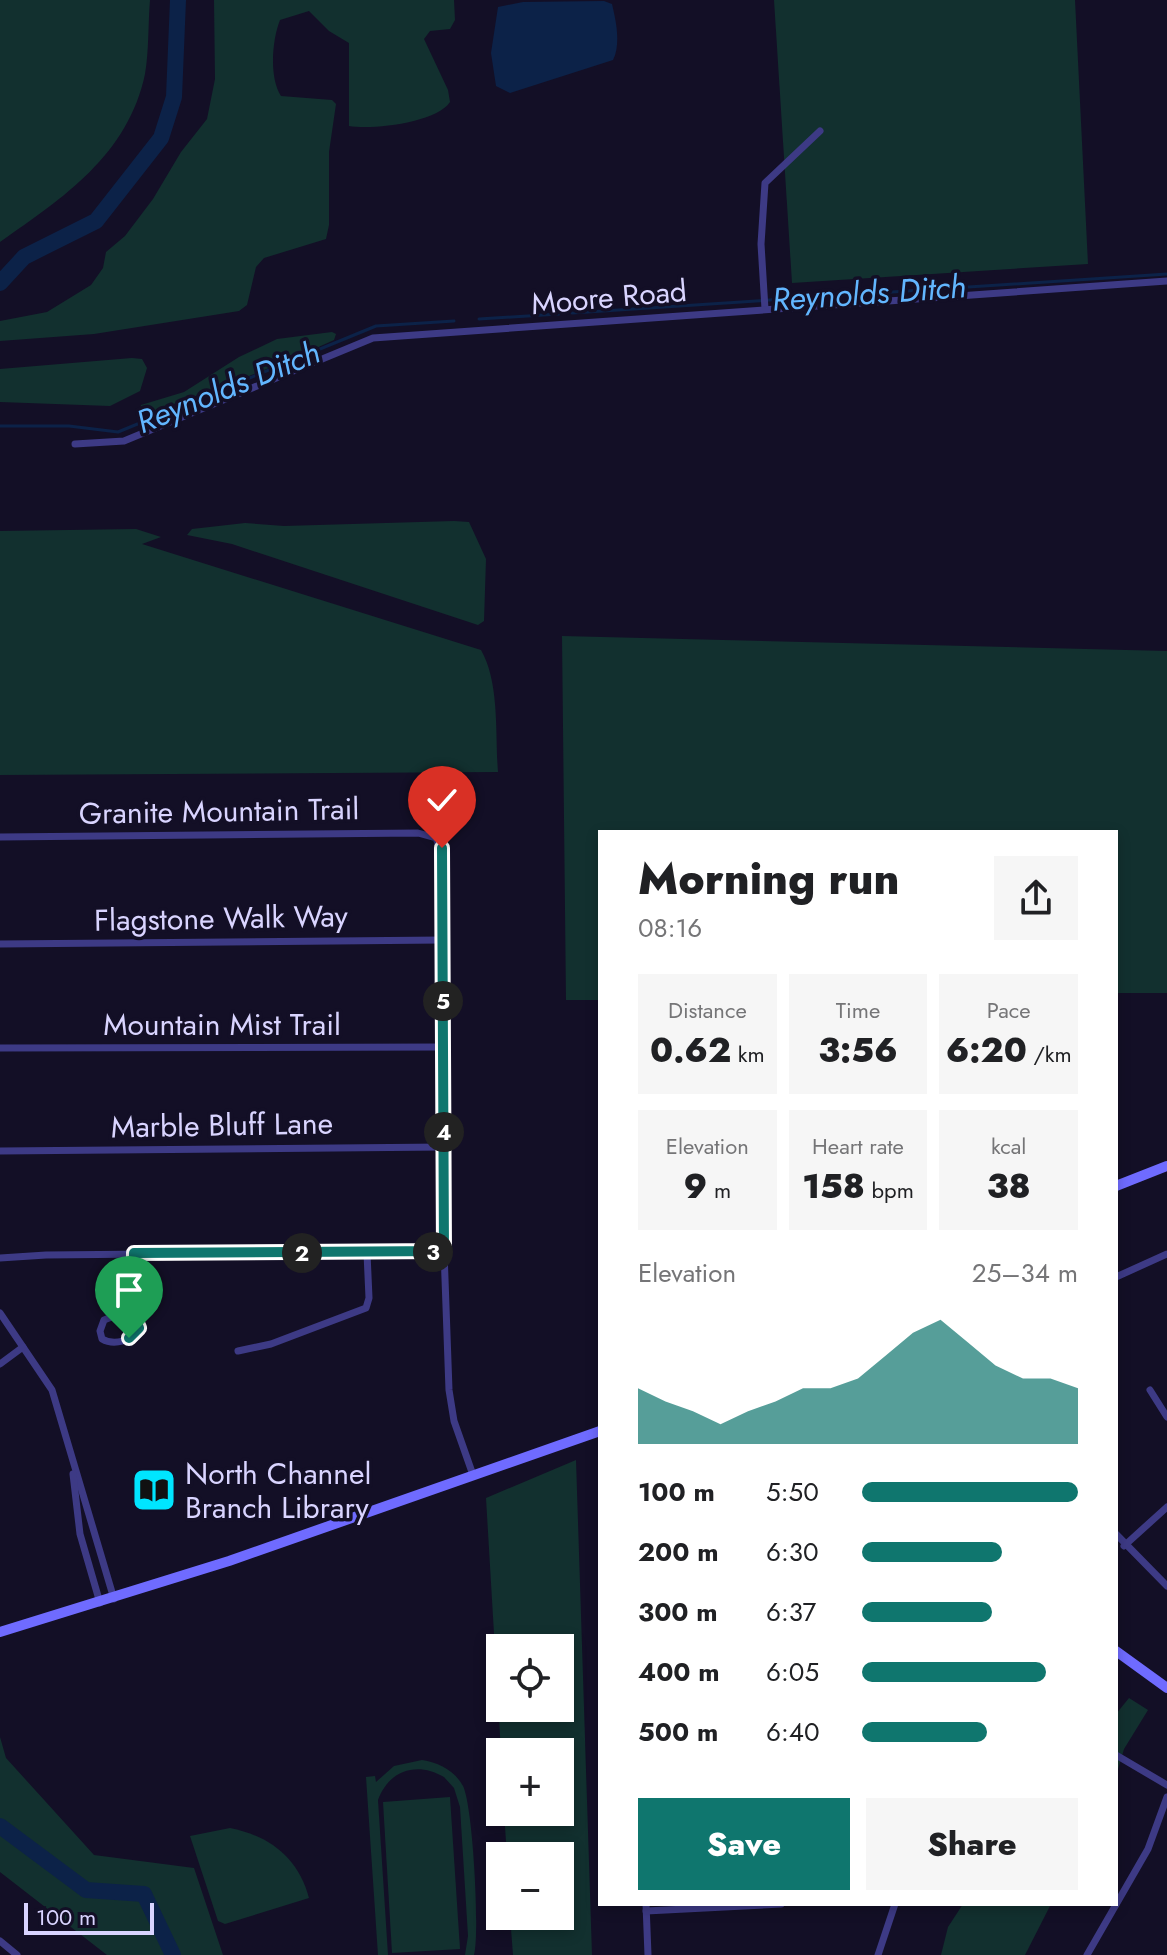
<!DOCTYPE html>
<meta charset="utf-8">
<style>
body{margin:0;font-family:Jost,sans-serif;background:#f6f6f6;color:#202124;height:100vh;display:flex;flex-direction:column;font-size:30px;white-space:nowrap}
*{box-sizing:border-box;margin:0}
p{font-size:26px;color:#757577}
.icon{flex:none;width:44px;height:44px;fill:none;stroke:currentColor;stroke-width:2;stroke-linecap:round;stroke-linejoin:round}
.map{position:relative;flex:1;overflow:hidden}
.sheet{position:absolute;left:598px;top:830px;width:520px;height:1076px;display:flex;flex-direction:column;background:#fff;border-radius:0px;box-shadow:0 4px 12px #0003}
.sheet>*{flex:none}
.buttons{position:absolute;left:486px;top:1634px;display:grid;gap:16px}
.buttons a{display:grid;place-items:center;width:88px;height:88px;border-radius:0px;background:#fff;box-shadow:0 4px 12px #0003;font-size:40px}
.scale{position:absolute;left:24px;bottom:20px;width:130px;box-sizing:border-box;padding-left:8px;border:4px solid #d9d4ff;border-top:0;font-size:22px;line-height:28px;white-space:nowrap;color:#d9d4ff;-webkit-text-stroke:6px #130f26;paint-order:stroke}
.pin{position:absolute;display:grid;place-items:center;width:68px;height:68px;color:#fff;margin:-82px -34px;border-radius:50% 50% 50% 0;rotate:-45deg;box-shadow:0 0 8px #0007}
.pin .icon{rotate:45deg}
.km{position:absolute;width:40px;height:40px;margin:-20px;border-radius:50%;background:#222;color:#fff;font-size:22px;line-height:40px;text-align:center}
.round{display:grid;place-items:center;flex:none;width:84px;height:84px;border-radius:0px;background:#f6f6f6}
.overview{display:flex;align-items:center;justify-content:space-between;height:136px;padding:0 40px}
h1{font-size:44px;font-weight:800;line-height:60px}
.metrics{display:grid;grid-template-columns:repeat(3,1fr);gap:12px;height:136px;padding:8px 40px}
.metrics div{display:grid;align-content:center;border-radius:0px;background:#f6f6f6;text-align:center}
.metrics b{font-size:34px;font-weight:800}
.metrics small{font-size:22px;font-weight:400}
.metrics p{font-size:22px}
.chart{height:224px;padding:16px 40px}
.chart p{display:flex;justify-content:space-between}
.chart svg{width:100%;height:144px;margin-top:8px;fill:#0f766e;opacity:.7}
.action{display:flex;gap:16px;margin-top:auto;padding:16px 40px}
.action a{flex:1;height:92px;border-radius:0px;background:#0f766e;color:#fff;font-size:32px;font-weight:800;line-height:92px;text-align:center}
.action a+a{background:#f6f6f6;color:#202124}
ul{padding:0 40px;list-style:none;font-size:26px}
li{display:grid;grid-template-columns:128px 96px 1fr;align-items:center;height:60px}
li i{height:20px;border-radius:10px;background:#0f766e}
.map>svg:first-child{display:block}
.green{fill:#12302f;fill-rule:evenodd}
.water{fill:#0c2248}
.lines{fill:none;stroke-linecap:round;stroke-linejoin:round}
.stream{stroke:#0c2248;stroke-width:3}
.river{stroke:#0c2248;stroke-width:16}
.street{stroke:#3d3a85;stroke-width:7}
.secondary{stroke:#6f6bff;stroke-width:10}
.route-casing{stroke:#fff;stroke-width:16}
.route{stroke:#0f766e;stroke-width:10}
.labels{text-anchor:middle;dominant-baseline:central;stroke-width:7;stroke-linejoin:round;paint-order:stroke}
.street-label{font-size:30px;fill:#d9d4ff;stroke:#130f26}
.poi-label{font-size:30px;fill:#d9d4ff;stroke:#130f26;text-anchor:start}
.water-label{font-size:32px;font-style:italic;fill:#62b6ff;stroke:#130f26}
</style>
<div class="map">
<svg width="1167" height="1955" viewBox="0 0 1167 1955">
<rect width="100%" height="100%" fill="#130f26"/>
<g class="green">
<path d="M0 0H150C148 24 149 50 145 74 128 155 63 198 0 242Z"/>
<path d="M214 0H454L455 20 450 29 430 31 424 39 448 90 450 102C436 123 372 130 349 126V43L329 31 309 11 280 20C272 40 269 78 281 96L332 100 336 104 329 152V225L326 239 264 258 256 267 247 305 239 311 94 334 0 341V321L47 312 91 285 103 268 106 252 125 236 153 199 181 152 207 119 215 79Z"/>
<polygon points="774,0 1075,0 1088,264 792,283"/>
<path d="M332 332 336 334 334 340C271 369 209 392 145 414L140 411 141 405 184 392 239 357 277 339Z"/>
<polygon points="132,358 142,359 147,368 140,391 110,406 0,402 0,369"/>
<polygon points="454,521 469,522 486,559 484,621 478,625 232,544 187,535 192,529 245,523 284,526"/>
<path d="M136 529 161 537 142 544 481 650C500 683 495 735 498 772L0 775V531Z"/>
<polygon points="562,636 1167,651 1167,993 1116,993 1116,832 600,832 600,1000 566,1000"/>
<path d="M576 1460 592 1955H513L510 1916H560V1856H507L504 1812H560V1752H501L486 1498ZM500 1648H560V1708H500Z"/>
<polygon points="1129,1698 1148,1710 1124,1749 1116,1776 1116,1714"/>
<polygon points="0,1737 6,1758 94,1855 194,1868 223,1955 107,1955 0,1872"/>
<path d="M422 1760C439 1763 454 1770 463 1786 473 1806 480 1933 474 1955H465L468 1936 460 1807 454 1788 444 1777C417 1761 389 1770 378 1800L388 1955H378L366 1777 375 1776 376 1782 394 1766Z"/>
<polygon points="450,1797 460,1949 392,1953 383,1802"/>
<path d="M230 1828C270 1836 298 1858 309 1898L225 1924 218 1921 190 1836Z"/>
<polygon points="963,1904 1051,1904 1025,1955 941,1955 948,1927"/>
</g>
<path class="water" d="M604 1 612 4C616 21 621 44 613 60L510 93 496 86 491 53 498 7 523 2Z"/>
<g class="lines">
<g class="stream">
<polyline points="572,313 1167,274"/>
<polyline points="479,319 559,314"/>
<polyline points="0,426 69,426 118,432 376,326 454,321"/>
</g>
<g class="river">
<polyline points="0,283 24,257 96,221 161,138 174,97 178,0"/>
<polyline points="0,1826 86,1890 144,1894 173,1955"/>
</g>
<g class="street">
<polyline points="765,309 761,244 765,183 820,131"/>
<polyline points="75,444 124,441 373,338 1167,281"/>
<polyline points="0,837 418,833 436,838 442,854 444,1251 449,1390 454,1421 473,1475"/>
<polyline points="0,944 442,940"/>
<polyline points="0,1048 444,1047"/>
<polyline points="0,1151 444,1147"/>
<polyline points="0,1258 46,1255 444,1251"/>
<polyline points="1116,1277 1167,1254"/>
<polyline points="0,1313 52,1390 114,1599"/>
<path d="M133 1314 122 1313 104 1320 100 1331 102 1339C114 1346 133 1341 139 1328L133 1314 134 1253"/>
<polyline points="238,1351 271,1344 366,1308 369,1298 367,1253"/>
<polyline points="0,1364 23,1347"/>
<polyline points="1150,1390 1167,1417"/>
<polyline points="73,1474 80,1534 100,1603"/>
<polyline points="1116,1534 1167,1586"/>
<polyline points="1124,1546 1167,1507"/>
<polyline points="1116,1755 1167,1785"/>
<polyline points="646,1904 648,1955"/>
<polyline points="646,1911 781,1904"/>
<polyline points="0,1941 17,1955"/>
<polyline points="878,1955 895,1904"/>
<polyline points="1087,1955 1148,1849 1167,1797"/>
</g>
<g class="secondary">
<polyline points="1116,1186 1167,1166"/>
<polyline points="0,1632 229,1561 600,1431"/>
<polyline points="1116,1651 1167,1688"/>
</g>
</g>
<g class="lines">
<g class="route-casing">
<polyline id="route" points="129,1338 139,1328 133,1314 134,1253 444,1251 442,848"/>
</g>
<use href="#route" class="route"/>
</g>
<defs>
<g id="library-square" transform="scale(2.3)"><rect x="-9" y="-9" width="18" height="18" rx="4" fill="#00e5ff" stroke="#130f26"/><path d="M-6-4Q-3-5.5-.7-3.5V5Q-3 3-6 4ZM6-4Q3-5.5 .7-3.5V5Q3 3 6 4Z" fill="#111"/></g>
</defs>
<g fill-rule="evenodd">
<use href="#library-square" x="154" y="1490"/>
</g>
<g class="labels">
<g class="street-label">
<text transform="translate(609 297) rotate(-5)">Moore Road</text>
<text transform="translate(219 811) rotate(-1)">Granite Mountain Trail</text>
<text transform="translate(221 918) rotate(-1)">Flagstone Walk Way</text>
<text x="222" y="1024">Mountain Mist Trail</text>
<text transform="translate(222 1125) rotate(-1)">Marble Bluff Lane</text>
</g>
<g class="poi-label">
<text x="185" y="1473">North Channel<tspan x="185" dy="34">Branch Library</tspan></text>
</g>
<g class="water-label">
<text transform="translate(869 293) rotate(-4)">Reynolds Ditch</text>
<text transform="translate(228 387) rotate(-22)">Reynolds Ditch</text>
</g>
</g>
</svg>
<div class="buttons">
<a><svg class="icon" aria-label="locate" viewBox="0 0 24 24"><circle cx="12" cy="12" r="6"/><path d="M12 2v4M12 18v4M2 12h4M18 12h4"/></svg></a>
<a>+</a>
<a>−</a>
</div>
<div class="scale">100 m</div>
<div class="pin" style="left:129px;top:1338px;background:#1e9e55"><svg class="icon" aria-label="arrive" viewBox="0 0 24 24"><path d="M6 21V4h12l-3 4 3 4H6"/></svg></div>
<div class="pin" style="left:442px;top:848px;background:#d93025"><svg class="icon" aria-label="check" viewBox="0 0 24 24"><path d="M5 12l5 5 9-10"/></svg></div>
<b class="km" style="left:302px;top:1253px">2</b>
<b class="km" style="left:433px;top:1252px">3</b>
<b class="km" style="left:444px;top:1132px">4</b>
<b class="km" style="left:443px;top:1001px">5</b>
<section class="sheet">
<div class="overview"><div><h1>Morning run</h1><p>08:16</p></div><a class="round"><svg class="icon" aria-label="share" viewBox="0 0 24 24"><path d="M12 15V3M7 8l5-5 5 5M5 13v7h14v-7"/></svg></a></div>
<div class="metrics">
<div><p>Distance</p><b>0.62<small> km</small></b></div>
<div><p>Time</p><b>3:56</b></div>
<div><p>Pace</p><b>6:20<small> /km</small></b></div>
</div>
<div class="metrics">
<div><p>Elevation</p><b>9<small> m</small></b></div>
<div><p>Heart rate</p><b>158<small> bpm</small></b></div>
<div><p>kcal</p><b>38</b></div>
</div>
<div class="chart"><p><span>Elevation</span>25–34 m</p>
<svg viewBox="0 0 160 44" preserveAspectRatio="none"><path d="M0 44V27L10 31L20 34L30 38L40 34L50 31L60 27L70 27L80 24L90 17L100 10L110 6L120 13L130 20L140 24L150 24L160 27V44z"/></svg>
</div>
<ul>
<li><b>100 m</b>5:50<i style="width:100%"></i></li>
<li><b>200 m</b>6:30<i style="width:65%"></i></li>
<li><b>300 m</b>6:37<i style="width:60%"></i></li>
<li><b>400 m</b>6:05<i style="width:85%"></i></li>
<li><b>500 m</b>6:40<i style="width:58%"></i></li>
</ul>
<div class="action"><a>Save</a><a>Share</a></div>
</section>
</div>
